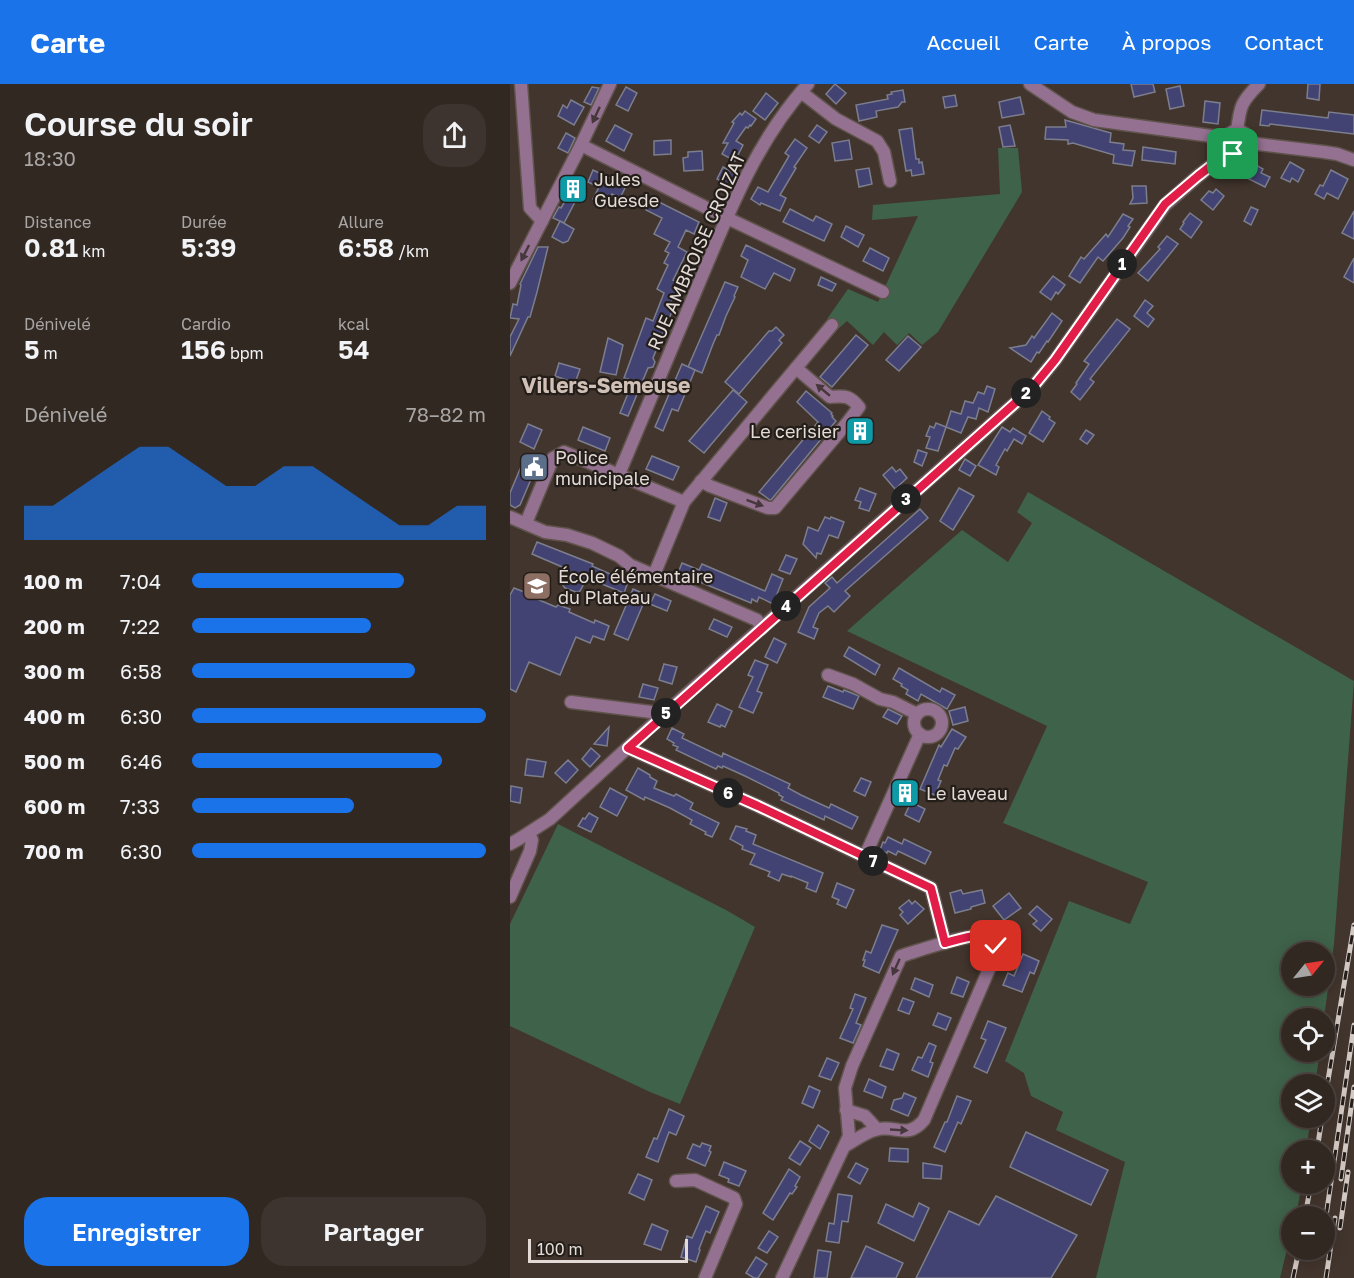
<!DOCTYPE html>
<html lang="fr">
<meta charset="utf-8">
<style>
body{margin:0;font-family:"Golos Text",sans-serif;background:#3d342f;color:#f1f3f6;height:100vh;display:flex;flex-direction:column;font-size:22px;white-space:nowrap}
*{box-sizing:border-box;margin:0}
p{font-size:20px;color:#a8a6a5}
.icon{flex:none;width:33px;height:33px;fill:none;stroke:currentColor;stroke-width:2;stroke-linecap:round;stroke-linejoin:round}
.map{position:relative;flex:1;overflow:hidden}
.panel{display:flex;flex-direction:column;background:#322822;width:510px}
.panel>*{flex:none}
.needle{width:39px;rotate:60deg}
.tools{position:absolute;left:771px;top:858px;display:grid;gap:12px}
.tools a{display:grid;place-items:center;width:54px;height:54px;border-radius:50%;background:#322822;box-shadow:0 3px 15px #0003,0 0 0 2px #4d4440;font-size:30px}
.scale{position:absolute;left:18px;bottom:15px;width:160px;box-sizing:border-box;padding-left:6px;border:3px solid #e4dbd6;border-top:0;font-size:16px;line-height:21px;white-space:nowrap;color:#e4dbd6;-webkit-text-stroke:4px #241e1a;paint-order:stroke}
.pin{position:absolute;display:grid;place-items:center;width:51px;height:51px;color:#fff;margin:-26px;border-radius:12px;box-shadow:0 3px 9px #0006}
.km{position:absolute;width:30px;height:30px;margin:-15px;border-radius:50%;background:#222;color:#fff;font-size:16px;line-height:30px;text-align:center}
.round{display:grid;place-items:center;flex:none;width:63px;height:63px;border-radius:24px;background:#3d342f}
.head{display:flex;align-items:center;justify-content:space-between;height:102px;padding:0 24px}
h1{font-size:33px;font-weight:600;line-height:45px}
.figures{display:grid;grid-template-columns:repeat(3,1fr);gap:9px;height:102px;padding:6px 24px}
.figures div{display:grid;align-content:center}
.figures b{font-size:26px;font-weight:600}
.figures small{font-size:16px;font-weight:400}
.figures p{font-size:16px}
.chart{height:168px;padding:12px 24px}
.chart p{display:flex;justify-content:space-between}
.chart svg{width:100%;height:108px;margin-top:6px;fill:#1a73e8;opacity:.7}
.action{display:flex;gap:12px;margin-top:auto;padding:12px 24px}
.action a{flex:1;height:69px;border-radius:24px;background:#1a73e8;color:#fff;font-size:24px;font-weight:600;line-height:69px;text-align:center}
.action a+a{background:#3d342f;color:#f1f3f6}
ul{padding:0 24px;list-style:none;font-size:20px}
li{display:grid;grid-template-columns:96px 72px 1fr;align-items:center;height:45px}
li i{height:15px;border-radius:8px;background:#1a73e8}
header{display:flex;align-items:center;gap:36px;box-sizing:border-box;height:84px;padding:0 30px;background:#1a73e8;color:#fff}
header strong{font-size:28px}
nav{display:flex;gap:33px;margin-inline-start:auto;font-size:21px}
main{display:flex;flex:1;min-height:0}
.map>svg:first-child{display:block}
.green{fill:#3f624a;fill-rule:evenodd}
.building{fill:#434373;stroke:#7c7e8d;stroke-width:1.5}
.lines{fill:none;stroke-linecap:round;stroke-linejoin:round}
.minor-casing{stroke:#5f534b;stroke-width:15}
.minor{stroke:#947190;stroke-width:12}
.rail-casing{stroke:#d3c9c4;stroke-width:5}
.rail{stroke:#241e1a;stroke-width:3;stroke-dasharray:9;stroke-linecap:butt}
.oneway{fill:#46373d}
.route-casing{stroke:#fff;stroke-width:12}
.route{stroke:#e11d48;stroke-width:8}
.labels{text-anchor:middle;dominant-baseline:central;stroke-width:4.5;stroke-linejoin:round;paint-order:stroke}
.poi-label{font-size:18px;fill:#e4dbd6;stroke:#241e1a;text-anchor:start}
.street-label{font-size:18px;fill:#e4dbd6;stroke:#241e1a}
.quarter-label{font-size:21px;font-weight:bold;fill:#d1c0b6;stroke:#241e1a}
</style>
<header>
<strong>Carte</strong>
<nav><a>Accueil</a><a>Carte</a><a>À propos</a><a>Contact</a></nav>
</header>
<main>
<section class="panel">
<div class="head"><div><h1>Course du soir</h1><p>18:30</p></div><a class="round"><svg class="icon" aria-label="share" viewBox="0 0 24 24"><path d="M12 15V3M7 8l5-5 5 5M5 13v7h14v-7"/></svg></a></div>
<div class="figures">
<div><p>Distance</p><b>0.81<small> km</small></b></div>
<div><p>Durée</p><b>5:39</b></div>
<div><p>Allure</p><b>6:58<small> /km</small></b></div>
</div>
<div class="figures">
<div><p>Dénivelé</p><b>5<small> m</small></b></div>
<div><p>Cardio</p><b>156<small> bpm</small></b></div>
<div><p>kcal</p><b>54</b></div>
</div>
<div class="chart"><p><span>Dénivelé</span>78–82 m</p>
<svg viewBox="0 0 160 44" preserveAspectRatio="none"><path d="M0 44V30L10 30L20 22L30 14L40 6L50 6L60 14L70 22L80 22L90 14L100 14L110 22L120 30L130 38L140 38L150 30L160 30V44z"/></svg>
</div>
<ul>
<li><b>100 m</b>7:04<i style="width:72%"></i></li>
<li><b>200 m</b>7:22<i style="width:61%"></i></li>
<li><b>300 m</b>6:58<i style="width:76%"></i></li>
<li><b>400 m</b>6:30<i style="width:100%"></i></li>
<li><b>500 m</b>6:46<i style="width:85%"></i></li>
<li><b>600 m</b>7:33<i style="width:55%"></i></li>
<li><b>700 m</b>6:30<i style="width:100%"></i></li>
</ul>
<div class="action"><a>Enregistrer</a><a>Partager</a></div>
</section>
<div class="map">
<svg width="844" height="1194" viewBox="0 0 844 1194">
<rect width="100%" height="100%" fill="#42352d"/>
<g class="green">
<polygon points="488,64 508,64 512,108 428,248 412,261 399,249 387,261 374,248 363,261 337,237 328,245 317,235 338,205 368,218 408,132 362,136 363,121 490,110"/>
<path d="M518 408 844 597 824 860 814 934H782V968H810L805 1000H782V1034H801L796 1066H782V1100H792L786 1132H782L781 1149 770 1194H586L615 1078 546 1046 553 1028 521 1012 514 989 495 977 559 817 620 840 638 798 493 739 537 642 337 547 452 446 498 478 522 439 507 428ZM814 868V902H782V868Z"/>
<polygon points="48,740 216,826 245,843 170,1020 140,1008 0,942 0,840"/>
</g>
<g class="building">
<polygon points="325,0 336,9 326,20 316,10"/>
<polygon points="621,0 643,0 645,8 624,13"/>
<polygon points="798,0 810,0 809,16 797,14"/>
<polygon points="670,2 674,22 660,25 656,5"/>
<polygon points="82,3 89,4 81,21 74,18"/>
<polygon points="116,3 127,9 118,27 106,21"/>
<polygon points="393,6 395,18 392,18 388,23 366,27 367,33 349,37 346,21 378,15 377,11 382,10 381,8"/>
<polygon points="256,9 268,19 255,36 243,27"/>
<polygon points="445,11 447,22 435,24 433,13"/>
<polygon points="510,13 514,30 492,34 489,18"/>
<polygon points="61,16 74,23 64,41 48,32 53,21 57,24"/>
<polygon points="695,17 710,19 708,40 693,38"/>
<polygon points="752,26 818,34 819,28 844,31 844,50 760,40 759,42 750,41"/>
<polygon points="235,27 246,35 241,42 240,41 238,44 236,43 226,57 233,61 225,77 212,70 218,59 213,59 224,39 222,38 230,29 232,31"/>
<polygon points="555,36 601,49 600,58 614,60 613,66 625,67 622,82 603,79 604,71 563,59 558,60 558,56 535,55 536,43 556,43"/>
<polygon points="105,41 122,50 114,67 96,57"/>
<polygon points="307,41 317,48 309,59 299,52"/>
<polygon points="500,41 505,62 493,63 489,43"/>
<polygon points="402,44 406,75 409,75 409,79 412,78 414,90 402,92 401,86 396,87 389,46"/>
<polygon points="56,49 65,54 58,69 48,64"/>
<polygon points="285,55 297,64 284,83 286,84 270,111 276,114 270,127 251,119 250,121 241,115 248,103 258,108 279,72 275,69"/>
<polygon points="161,56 161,70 144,71 144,57"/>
<polygon points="339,56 342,75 325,77 322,59"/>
<polygon points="633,63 666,68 665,80 632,76"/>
<polygon points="192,67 193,86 174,87 173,74 178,73 178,68"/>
<polygon points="739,75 747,79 746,81 753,85 751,89 760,93 755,103 731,91"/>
<polygon points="780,78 794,86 788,98 782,94 780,98 771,94"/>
<polygon points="213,83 227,91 221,103 207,95"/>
<polygon points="359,84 362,100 349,103 346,86"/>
<polygon points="83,86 116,102 110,114 102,110 96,122 83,115 89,103 78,98"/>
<polygon points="821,86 838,95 828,115 817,109 814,115 805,110 810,101 813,102"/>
<polygon points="622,102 636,102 637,119 620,120 623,114"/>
<polygon points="706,105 714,112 703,126 691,116 699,107 703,109"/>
<polygon points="58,112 66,116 54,139 43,134 49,123 51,124"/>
<polygon points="141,114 189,138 184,150 176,146 168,163 177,168 163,196 170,199 161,218 165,220 143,274 145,278 143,283 138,284 118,332 110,329 119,307 114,305 118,295 114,294 136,234 143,237 154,209 147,205 158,181 154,179 159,169 155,167 160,158 144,150 152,134 136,126"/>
<polygon points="741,123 748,126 741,141 734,137"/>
<polygon points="280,125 303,137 306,132 322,140 314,157 273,138"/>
<polygon points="844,127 844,155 832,149"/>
<polygon points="680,129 692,138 681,154 670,145 674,139 673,138"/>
<polygon points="613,130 623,135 618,142 620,143 613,154 593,177 588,173 570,199 559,192 571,173 574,175 596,150 598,153"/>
<polygon points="50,137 64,145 58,157 53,159 42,153"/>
<polygon points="336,142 354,151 348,163 331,153"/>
<polygon points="657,152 668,160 638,197 628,189 650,165 648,163"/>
<polygon points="236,161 285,185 280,197 264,189 255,205 231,193 238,176 231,172"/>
<polygon points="28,163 38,163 27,208 20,233 18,233 0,272 0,253 9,235 0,234 3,220 7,221 11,201 10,200"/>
<polygon points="360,164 379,174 373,187 353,177"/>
<polygon points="844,174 844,199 834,193"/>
<polygon points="543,192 555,201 548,210 546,208 541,216 530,208"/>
<polygon points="311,193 326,200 322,207 308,201"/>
<polygon points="215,198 228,203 224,212 225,213 216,232 209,251 207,251 203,260 192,289 178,283"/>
<polygon points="635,216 643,222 637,229 644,235 638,243 624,232"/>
<polygon points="542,229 552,237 538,258 537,257 529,269 527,268 521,278 500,264 516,261 522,252 524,254"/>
<polygon points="607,235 620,245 580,295 584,298 570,316 561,308 567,300 566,299 579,280 574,277"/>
<polygon points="266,243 274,251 269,256 272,259 229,310 215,298 259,247 262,247"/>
<polygon points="346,251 358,261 322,303 310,293"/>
<polygon points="398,252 411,263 389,287 376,276"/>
<polygon points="98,254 113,261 106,291 90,288"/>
<polygon points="49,279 70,285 65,299 45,292"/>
<polygon points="172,280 185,286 168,327 162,325 153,347 145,343"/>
<polygon points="477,302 485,305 478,328 469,324 466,335 458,333 451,349 436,343 428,367 416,364 420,353 416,352 420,342 424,344 426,339 436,343 441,327 451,330 455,317 463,319 468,308 474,310"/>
<polygon points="223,306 237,318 194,369 179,357"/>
<polygon points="296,307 322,329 321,330 323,332 322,333 326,337 261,416 260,416 249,408 308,338 287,318"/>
<polygon points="532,327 540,333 539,335 545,339 533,358 519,349"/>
<polygon points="18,340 32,346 24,365 10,358"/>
<polygon points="73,343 100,354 95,367 68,356"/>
<polygon points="492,343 500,348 503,344 516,352 512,360 504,355 497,367 495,365 486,381 489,383 486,391 468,381"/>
<polygon points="576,346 584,351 577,360 570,355"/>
<polygon points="408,366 417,369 412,382 404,378"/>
<polygon points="142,372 169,383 163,396 136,385"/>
<polygon points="15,373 28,379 10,421 5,424 0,421 0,409"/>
<polygon points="455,375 466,382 460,392 449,386"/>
<polygon points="382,383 386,388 390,385 397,394 385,405 373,391"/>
<polygon points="350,404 366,410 359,427 349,424 351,418 345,416"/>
<polygon points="449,404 464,412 443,446 430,437"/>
<polygon points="205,414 217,419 210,437 198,433"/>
<polygon points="410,425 418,434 335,507 340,512 324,528 318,522 309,529 303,543 308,545 304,555 288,548 299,523 320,504 315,499 322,493 327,499"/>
<polygon points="315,433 320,435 321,433 334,438 328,454 319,451 311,470 307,469 306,474 293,460 298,443 308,447"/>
<polygon points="27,458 83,480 82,482 118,498 114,509 77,494 70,507 66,508 55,504 52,500 52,496 57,485 22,470"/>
<polygon points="276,471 287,475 280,490 269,486"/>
<polygon points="172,479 189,486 192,480 255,507 262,490 273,495 263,520 249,513 247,518 242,515 241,519 168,489"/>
<polygon points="4,504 22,511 22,513 46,523 48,521 60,525 59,528 84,539 85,536 99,542 94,556 83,552 80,559 66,553 50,591 19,578 6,608 0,605 0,511"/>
<polygon points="123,505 137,511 118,556 104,550"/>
<polygon points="145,510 161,517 157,527 140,520"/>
<polygon points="204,535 222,543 217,553 199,545"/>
<polygon points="264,554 276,560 267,579 255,573"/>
<polygon points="339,563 370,581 365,591 334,572"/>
<polygon points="245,576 258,581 247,607 252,609 243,629 229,623 243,593 238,591"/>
<polygon points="154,580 167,583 162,600 149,596"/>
<polygon points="389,584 430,608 432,604 445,611 437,625 411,610 408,617 396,610 398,606 391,602 392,600 383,595"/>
<polygon points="133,600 148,604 144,616 129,613"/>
<polygon points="318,602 333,608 334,606 349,612 343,625 313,613"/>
<polygon points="207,620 222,627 215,643 211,641 210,643 198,638"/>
<polygon points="455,623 458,637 443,641 439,627"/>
<polygon points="378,625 392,632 387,640 373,633"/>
<polygon points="99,643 97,662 84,660"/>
<polygon points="162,644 174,650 172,654 212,673 213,669 280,700 278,704 291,711 319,724 321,720 348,733 342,745 315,732 314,736 271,716 273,713 269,711 269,709 235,692 213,682 212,684 208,682 206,685 166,666 168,663 163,661 164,659 157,655"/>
<polygon points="442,645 456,653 448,665 445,664 437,682 434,681 428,696 431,697 425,711 410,705 429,661 431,663"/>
<polygon points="81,664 90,672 80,683 72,675"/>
<polygon points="17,675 36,678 33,693 15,691"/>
<polygon points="58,676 68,686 56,699 45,689"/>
<polygon points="128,684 140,691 140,693 147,697 144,704 164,712 166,710 183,719 180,725 209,739 202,753 195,750 196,748 180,740 182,736 160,724 135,713 134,716 116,706"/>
<polygon points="351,694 361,698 355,712 344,707"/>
<polygon points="1,702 12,704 10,719 0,717"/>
<polygon points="100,704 117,713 107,732 90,723"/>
<polygon points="401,718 415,725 409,738 395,731"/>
<polygon points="79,729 88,734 81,748 68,742 73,734 75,735"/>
<polygon points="226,742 237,745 236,747 246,751 243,760 313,789 306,808 296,804 298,799 281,792 281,793 272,790 269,797 258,792 260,788 240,780 245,770 232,765 233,762 220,755"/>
<polygon points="378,753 392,760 394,755 421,768 415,780 388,767 386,771 378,767 377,769 370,766 373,758 375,759"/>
<polygon points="327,799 344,806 336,824 327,820 329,816 322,813"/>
<polygon points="451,806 453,810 472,806 475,819 461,823 461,825 445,829 440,809"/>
<polygon points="499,809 511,824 494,836 483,822"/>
<polygon points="399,816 402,820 405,817 414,825 398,840 390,831 393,828 389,824"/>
<polygon points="527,822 542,835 531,847 523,840 527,837 519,830"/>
<polygon points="372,841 388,846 369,889 353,882 355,876 353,876 356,867 361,869"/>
<polygon points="513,870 529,877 524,890 520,888 512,908 493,901 498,889 504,892"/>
<polygon points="447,893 459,898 453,913 441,909"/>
<polygon points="405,894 423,901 419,913 401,905"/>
<polygon points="345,910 356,914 346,939 351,941 343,959 330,954 343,925 340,924"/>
<polygon points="393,914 404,918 399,930 388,926"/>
<polygon points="428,929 441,934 436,946 423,941"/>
<polygon points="478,937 496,944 477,989 464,983 476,956 471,954"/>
<polygon points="419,959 426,962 420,978 423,979 418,993 402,986 408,973 412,974"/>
<polygon points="377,965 389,970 383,986 370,982"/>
<polygon points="317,974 329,979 321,996 309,992"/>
<polygon points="359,995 376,1003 372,1014 354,1007"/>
<polygon points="299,1002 310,1007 303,1024 292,1019"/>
<polygon points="394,1009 406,1014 398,1032 381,1025 384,1016 392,1014"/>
<polygon points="447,1012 461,1017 451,1040 448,1038 435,1068 424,1063 435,1038 437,1038"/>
<polygon points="159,1025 174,1032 166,1051 159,1048 148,1078 136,1073 144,1054 147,1055"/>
<polygon points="308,1041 319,1048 310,1065 299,1057"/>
<polygon points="516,1048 598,1086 581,1121 500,1083"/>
<polygon points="290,1057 301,1064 290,1081 279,1074"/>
<polygon points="192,1059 201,1062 199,1067 201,1068 195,1082 177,1074 183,1060 190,1063"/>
<polygon points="380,1064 398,1065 398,1078 379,1077"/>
<polygon points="214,1078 236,1087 229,1102 218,1098 219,1095 209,1091"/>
<polygon points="346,1079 358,1085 350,1100 338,1093"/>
<polygon points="413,1079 432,1082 431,1095 413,1094"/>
<polygon points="279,1085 290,1093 285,1102 287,1103 282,1110 280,1109 263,1136 253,1129"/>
<polygon points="128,1090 142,1096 134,1116 119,1109"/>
<polygon points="328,1110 342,1112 338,1138 332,1137 329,1159 316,1157 319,1139 324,1140"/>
<polygon points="486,1112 567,1151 541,1194 406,1194 439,1127 469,1141"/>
<polygon points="409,1119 419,1124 404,1157 368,1139 376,1120 403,1133"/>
<polygon points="196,1122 209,1128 200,1149 196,1147 189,1165 190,1166 186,1178 171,1173 177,1152 182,1154"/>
<polygon points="142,1140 158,1147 151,1166 134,1160"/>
<polygon points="259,1147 268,1153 257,1169 248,1164"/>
<polygon points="356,1162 393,1179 386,1194 341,1194"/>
<polygon points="308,1166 321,1168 317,1194 304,1194"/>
<polygon points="246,1173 257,1180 248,1194 244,1194 236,1189"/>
</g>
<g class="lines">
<g class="minor-casing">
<g id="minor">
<polyline points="11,0 20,124 32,137"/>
<polyline points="520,0 562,28 584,36 716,54"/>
<polyline points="291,8 326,35 367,57 374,68 380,97"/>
<path d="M727 47C730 22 731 18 749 0"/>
<circle cx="727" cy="59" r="12"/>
<polyline points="739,59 814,68 827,70 844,76"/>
<polyline points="71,61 217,134 373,208"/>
<polyline points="0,199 71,61 100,0"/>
<path d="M109 390C135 328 161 266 187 204 217 133 245 58 298 0"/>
<path d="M191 397 200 402 258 424H265L337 339 349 323C339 311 335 312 320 313L286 284"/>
<polyline points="0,433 35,448 57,451 82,459 109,472 120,481 247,536 252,544"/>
<polyline points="16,439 43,374 54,368 174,418"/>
<polyline points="144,491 174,418 322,241"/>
<polyline points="318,591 343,600 370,615 383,618 407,630"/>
<polyline points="61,618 141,628 151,633"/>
<circle cx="418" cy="639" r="14"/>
<polyline points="118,664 248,722 421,804 435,859"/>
<polyline points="0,760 9,755 40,735 151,633 522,304 545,276 655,121 688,92 719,68"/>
<polyline points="355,772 410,650"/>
<polyline points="0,813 20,767 22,756 19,749"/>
<polyline points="336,1026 355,1032 367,1045"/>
<polyline points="166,1097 185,1096 224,1114 226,1120 195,1194"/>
<path d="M272 1194 339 1052 335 1004 342 982 391 872C408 867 463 847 478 853 485 856 486 862 486 869L414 1036C396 1057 384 1039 365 1046 354 1049 344 1057 335 1062"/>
</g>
</g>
<use href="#minor" class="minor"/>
<g class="rail-casing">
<g id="rail">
<polyline points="814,1020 844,841"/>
<polyline points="807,1066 812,1034"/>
<polyline points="831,1095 844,1003"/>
<polyline points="795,1132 801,1100"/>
<polyline points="830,1144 838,1088"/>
<polyline points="814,1146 844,941"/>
<polyline points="783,1194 789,1166"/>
<polyline points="816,1194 825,1134"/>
</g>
</g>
<use href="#rail" class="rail"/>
</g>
<defs><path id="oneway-solid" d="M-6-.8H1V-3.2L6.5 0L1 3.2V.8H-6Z" transform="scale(1.5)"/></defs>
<g class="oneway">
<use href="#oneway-solid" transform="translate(86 31) rotate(115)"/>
<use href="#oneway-solid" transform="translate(15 169) rotate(117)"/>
<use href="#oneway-solid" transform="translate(313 306) rotate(-140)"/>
<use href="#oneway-solid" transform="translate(245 419) rotate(20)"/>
<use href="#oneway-solid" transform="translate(386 883) rotate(114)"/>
<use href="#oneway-solid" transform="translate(389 1046) rotate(3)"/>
</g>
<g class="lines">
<g class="route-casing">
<path id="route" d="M486 862C477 844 451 855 435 859L421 804 248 722 118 664 522 304 545 276 655 120 688 92 719 68 723 70"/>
</g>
<use href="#route" class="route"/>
</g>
<defs>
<g id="building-square" transform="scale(1.5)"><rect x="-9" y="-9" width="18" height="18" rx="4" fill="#0f9aa8" stroke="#241e1a"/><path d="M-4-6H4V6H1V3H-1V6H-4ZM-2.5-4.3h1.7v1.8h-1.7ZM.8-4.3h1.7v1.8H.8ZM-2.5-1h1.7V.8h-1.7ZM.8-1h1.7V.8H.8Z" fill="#fff"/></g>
<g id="civic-square" transform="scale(1.5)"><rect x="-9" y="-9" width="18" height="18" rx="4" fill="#5c6f8a" stroke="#241e1a"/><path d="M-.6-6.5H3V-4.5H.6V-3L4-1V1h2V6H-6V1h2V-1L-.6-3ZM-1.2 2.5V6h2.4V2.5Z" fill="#fff"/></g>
<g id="school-square" transform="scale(1.5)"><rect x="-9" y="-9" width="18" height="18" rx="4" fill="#8d6e63" stroke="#241e1a"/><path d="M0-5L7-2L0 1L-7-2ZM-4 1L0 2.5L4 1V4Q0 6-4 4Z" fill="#fff"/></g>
</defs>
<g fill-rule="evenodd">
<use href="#building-square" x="63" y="105"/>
<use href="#building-square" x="350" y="347"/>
<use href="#civic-square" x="24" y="383"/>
<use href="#school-square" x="27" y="502"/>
<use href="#building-square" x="395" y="709"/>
</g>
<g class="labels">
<g class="poi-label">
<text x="84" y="95">Jules<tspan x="84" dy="21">Guesde</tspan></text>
<text x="329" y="347" text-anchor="end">Le cerisier</text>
<text x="45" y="373">Police<tspan x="45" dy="21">municipale</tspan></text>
<text x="48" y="492">École élémentaire<tspan x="48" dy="21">du Plateau</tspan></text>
<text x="416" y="709">Le laveau</text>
</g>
<g class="street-label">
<text transform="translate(186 167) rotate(-66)">RUE AMBROISE CROIZAT</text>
</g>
<g class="quarter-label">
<text x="96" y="301">Villers-Semeuse</text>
</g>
</g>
</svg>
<div class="tools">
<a><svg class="needle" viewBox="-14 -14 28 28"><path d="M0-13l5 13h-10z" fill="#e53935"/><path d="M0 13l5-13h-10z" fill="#a8a6a5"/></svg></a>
<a><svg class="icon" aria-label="locate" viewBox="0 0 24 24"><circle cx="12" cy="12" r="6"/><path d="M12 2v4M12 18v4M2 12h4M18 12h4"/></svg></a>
<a><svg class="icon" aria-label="layers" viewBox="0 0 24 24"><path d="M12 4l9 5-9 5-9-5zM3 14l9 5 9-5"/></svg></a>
<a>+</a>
<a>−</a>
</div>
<div class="scale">100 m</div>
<div class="pin" style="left:723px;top:70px;background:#1e9e55"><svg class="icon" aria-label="arrive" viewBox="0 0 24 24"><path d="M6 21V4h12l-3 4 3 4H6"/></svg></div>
<div class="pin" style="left:486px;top:862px;background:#d93025"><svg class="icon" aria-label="check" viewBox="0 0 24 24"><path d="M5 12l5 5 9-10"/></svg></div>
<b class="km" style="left:612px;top:180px">1</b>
<b class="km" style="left:516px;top:309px">2</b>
<b class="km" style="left:396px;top:415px">3</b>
<b class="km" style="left:276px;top:522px">4</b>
<b class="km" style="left:156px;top:629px">5</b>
<b class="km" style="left:218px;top:709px">6</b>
<b class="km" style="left:363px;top:777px">7</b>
</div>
</main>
